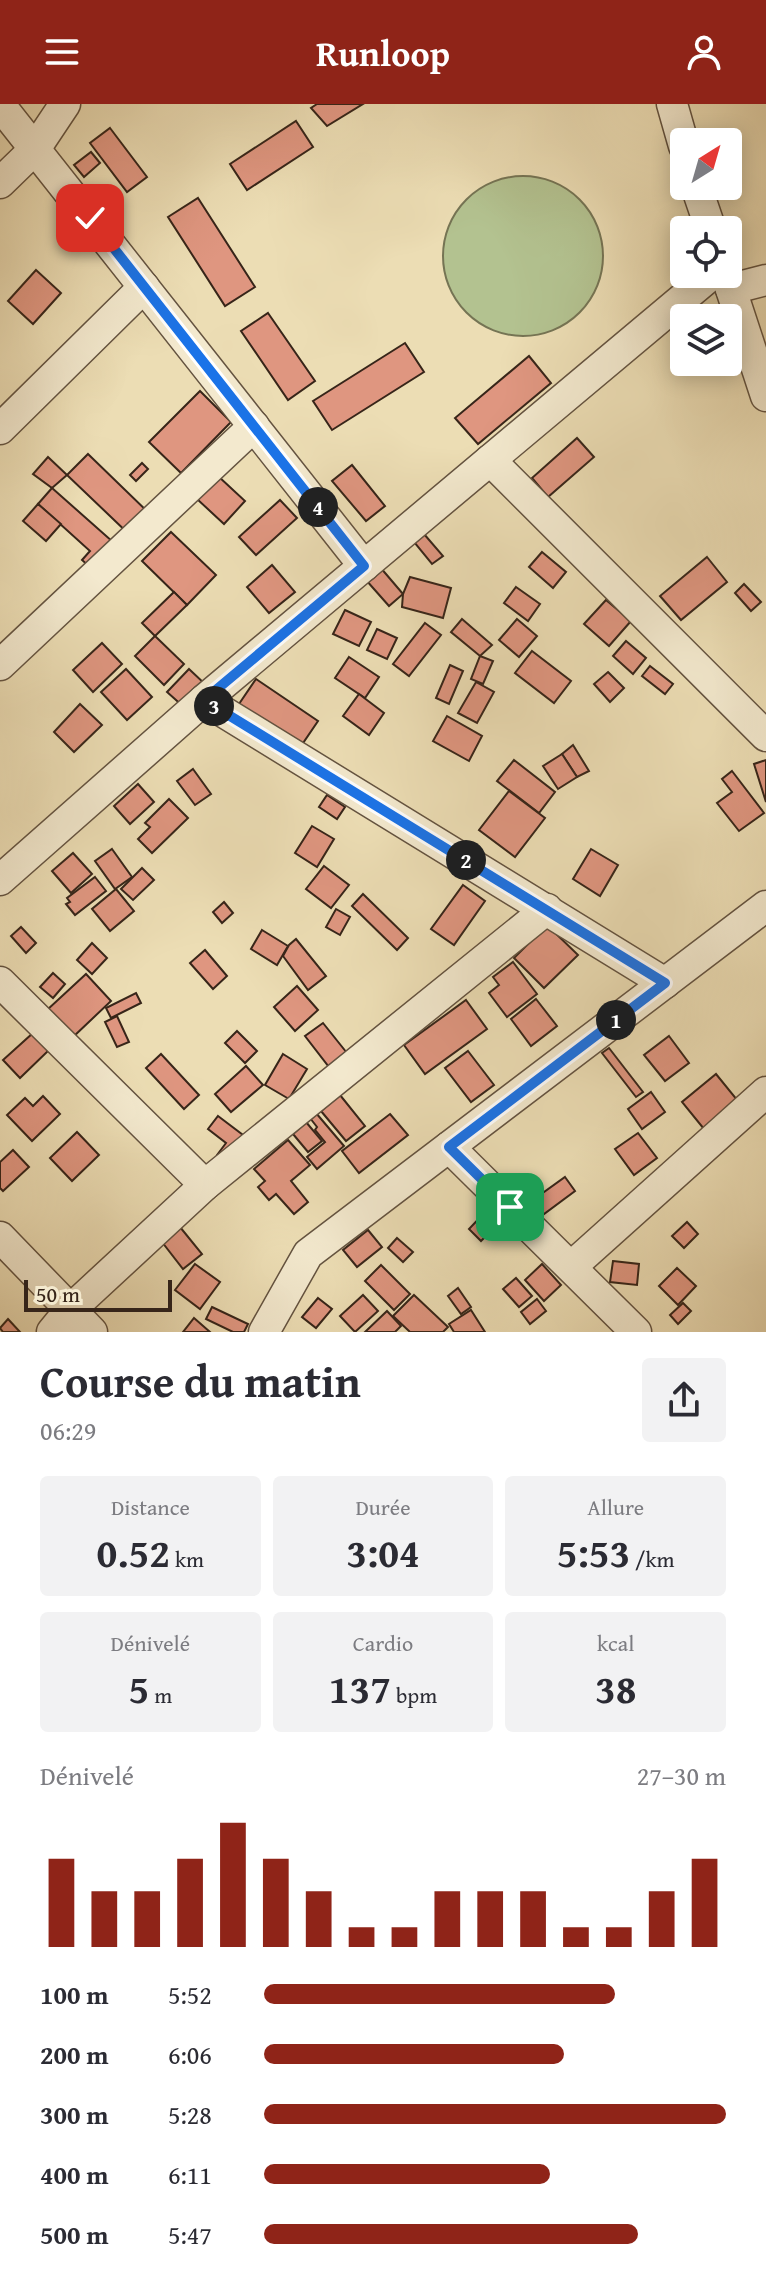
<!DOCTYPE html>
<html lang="fr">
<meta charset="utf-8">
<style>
body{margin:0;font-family:"Gentium Book Plus",serif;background:#f2f2f3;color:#2b2b33;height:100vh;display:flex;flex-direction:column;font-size:30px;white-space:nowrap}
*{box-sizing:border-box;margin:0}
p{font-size:26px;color:#7c7c81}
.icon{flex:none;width:44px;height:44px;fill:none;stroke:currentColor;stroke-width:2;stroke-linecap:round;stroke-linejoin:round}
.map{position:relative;height:1228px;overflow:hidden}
.details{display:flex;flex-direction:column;background:#fff;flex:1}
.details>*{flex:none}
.needle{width:52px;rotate:37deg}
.controls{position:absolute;left:670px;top:24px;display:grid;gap:16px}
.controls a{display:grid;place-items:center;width:72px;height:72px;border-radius:8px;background:#fff;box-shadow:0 4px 20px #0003;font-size:40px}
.scale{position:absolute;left:24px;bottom:20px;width:148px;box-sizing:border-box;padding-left:8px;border:4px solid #372519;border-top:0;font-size:22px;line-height:28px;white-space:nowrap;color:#372519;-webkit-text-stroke:6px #f3e9ce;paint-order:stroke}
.pin{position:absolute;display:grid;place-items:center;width:68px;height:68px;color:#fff;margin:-34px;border-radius:16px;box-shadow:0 4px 12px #0006}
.km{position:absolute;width:40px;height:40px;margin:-20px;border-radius:50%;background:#222;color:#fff;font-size:22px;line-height:40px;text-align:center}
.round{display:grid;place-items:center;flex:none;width:84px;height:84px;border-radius:8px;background:#f2f2f3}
.headline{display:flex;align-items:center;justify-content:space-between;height:136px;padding:0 40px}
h1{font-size:44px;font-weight:700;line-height:60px}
.stats{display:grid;grid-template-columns:repeat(3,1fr);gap:12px;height:136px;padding:8px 40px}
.stats div{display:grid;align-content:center;border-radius:8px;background:#f2f2f3;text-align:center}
.stats b{font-size:40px;font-weight:700}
.stats small{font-size:22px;font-weight:400}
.stats p{font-size:22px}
.chart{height:224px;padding:16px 40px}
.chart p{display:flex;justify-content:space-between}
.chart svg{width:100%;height:144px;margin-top:8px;stroke:#8f2418;stroke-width:6}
ul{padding:0 40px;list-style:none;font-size:26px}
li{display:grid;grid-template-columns:128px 96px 1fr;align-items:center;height:60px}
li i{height:20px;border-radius:10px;background:#8f2418}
header{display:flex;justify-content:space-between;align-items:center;height:104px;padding:0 40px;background:#8f2418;color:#fff;font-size:36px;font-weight:700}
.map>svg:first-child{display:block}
.green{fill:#b3c290;stroke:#757454;stroke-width:2}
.building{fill:#df9680;stroke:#372519;stroke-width:2}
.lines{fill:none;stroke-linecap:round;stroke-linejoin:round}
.minor-casing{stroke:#645340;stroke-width:33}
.minor{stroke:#f3e9ce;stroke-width:30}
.route-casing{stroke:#fff;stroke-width:16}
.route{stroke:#1a73e8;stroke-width:10}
</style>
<header><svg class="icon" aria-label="menu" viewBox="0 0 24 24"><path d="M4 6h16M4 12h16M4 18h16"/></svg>Runloop<svg class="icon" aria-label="person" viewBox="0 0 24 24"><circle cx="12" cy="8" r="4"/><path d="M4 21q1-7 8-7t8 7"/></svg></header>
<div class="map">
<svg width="766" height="1228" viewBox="0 0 766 1228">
<rect width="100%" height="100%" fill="#ecddb4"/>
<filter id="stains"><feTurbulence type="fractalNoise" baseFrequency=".0025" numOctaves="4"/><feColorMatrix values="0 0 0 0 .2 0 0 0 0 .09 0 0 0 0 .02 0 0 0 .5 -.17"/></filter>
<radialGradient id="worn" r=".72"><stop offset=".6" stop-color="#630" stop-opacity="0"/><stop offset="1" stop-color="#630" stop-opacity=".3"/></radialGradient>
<circle class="green" cx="523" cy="152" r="80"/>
<g class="building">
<polygon points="317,0 363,0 327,22 311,4"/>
<polygon points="296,17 313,43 247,86 230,60"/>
<polygon points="110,24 147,73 127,88 90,39"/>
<polygon points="91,48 100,59 84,73 74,61"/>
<polygon points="113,85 121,96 106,107 98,96"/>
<polygon points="198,94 255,183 225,202 168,113"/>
<polygon points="36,166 61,189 33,220 8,197"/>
<polygon points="268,209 315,277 288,296 241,227"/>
<polygon points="405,239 424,268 332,326 313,297"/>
<polygon points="529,252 551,279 478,340 455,314"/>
<polygon points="200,287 231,318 181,369 149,338"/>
<polygon points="577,334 594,353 548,393 532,374"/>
<polygon points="88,350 153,413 133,434 67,371"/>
<polygon points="48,353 67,371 52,384 33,370"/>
<polygon points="142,359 148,365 136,377 130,371"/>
<polygon points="352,361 385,402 366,417 332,377"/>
<polygon points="218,372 245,397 224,420 197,395"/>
<polygon points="52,384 113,438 90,463 82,456 90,447 38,400"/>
<polygon points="280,396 297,414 256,451 239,433"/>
<polygon points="38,400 61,420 46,437 23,417"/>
<polygon points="171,428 216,471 187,501 142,457"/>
<polygon points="424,430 443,452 432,460 414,438"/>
<polygon points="542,448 566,468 553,484 529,463"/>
<polygon points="707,453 727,478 681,516 660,492"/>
<polygon points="272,461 295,488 269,509 247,483"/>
<polygon points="380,463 403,490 389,502 366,476"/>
<polygon points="410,473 451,484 443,514 402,503 403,490"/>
<polygon points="744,480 761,498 751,507 735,489"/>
<polygon points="516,483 540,500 528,517 504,499"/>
<polygon points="174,488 187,501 155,532 142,519"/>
<polygon points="606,496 631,517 609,542 584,520"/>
<polygon points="345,506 371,518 359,542 333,530"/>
<polygon points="462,515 492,541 480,552 451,528"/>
<polygon points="517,515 537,532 519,553 499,536"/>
<polygon points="425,519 441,531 409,572 393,560"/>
<polygon points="377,525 397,534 387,555 367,546"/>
<polygon points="155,532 184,560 164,581 135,552"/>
<polygon points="626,537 646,554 633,570 613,552"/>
<polygon points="102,539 122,560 93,588 73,566"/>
<polygon points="532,547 571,577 554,599 515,569"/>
<polygon points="480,552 493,557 483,580 471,575"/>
<polygon points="349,553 379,573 365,594 335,574"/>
<polygon points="450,561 463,567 449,600 436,594"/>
<polygon points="650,562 673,580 665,590 642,572"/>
<polygon points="126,565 152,593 127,616 101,588"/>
<polygon points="189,565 206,581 185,604 167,588"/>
<polygon points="608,568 624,584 610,598 594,580"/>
<polygon points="256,575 318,617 301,642 239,600"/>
<polygon points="476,578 494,588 477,619 458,609"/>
<polygon points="359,590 384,609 369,631 343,612"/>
<polygon points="80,600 102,621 74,648 54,628"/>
<polygon points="447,612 482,632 469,657 433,637"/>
<polygon points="573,641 589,667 577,673 562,650"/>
<polygon points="562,650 577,673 558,685 543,662"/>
<polygon points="514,656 555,688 539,709 497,677"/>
<polygon points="766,656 766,698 754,660"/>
<polygon points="193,665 211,690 195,701 177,677"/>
<polygon points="732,667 764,709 739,727 717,699 732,688 722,675"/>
<polygon points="138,680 154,698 130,720 114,702"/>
<polygon points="509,687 545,714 515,753 479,726"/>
<polygon points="327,691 345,703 337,715 319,703"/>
<polygon points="169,695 188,714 152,749 138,735 150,723 145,719"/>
<polygon points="312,722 334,735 317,763 295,749"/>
<polygon points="112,745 132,773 115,785 95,757"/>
<polygon points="591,745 618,761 600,792 573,775"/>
<polygon points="73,749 92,770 71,789 52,767"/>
<polygon points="324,762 349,781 331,804 306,785"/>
<polygon points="142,764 154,776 133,796 121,785"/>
<polygon points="95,773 106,787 75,811 66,800 70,798 67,794"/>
<polygon points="463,781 485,797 454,841 431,825"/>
<polygon points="116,785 134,807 110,827 92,805"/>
<polygon points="363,790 408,834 397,846 352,802"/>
<polygon points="224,798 233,809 222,819 213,808"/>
<polygon points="336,805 350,813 340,831 326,823"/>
<polygon points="547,821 578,851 544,884 514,854"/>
<polygon points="21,823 36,839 26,849 11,832"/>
<polygon points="262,826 288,842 277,861 251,845"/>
<polygon points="296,835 326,872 308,886 283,852 289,841"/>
<polygon points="92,839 107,854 92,870 77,856"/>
<polygon points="205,846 227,872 213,885 190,859"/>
<polygon points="513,858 537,890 507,913 489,889 499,881 493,873"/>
<polygon points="53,869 65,880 53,894 40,883"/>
<polygon points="86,870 111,897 73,933 47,906"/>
<polygon points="297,882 318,906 295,927 274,903"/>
<polygon points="136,889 141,899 111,914 106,904"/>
<polygon points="536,895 557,922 531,942 511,915"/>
<polygon points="466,896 487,925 425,970 404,941"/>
<polygon points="117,912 129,938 117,943 105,918"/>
<polygon points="323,919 347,949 329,963 305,932"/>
<polygon points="237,927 257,947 245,959 225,939"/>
<polygon points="33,929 49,946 20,974 3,956"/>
<polygon points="669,932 689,959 665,977 644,951"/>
<polygon points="609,944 643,988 636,993 602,949"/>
<polygon points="468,947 494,981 471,998 445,964"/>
<polygon points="161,950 199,991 184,1005 146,964"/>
<polygon points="283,950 307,965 289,995 265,981"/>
<polygon points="246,962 263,981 231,1008 215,990"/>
<polygon points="716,970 738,997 704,1025 682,998"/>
<polygon points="651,988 665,1008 642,1025 628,1005"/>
<polygon points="340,991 365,1022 346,1037 321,1007"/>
<polygon points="43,992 60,1010 32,1037 7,1011 25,994 33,1002"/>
<polygon points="316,1009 344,1042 317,1065 307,1053 325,1038 315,1026 317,1023 310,1014"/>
<polygon points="390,1010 408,1031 359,1069 342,1047"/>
<polygon points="218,1012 243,1031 224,1057 217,1051 226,1039 208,1025"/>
<polygon points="306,1018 322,1037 308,1048 293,1030"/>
<polygon points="77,1028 99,1051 72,1077 50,1054"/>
<polygon points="638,1029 657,1054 634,1071 615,1045"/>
<polygon points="288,1036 310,1061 291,1077 308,1098 294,1110 276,1090 269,1096 258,1083 265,1077 254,1065"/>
<polygon points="13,1046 29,1063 3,1087 0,1084 0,1058"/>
<polygon points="565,1073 575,1087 544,1110 533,1096"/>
<polygon points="489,1104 501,1117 481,1137 469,1125"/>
<polygon points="687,1118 698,1130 684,1144 672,1132"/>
<polygon points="180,1123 202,1150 183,1165 162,1138"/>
<polygon points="368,1126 382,1143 357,1163 343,1146"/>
<polygon points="397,1134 413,1148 403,1158 388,1144"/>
<polygon points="613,1157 639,1160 637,1181 610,1178"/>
<polygon points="195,1160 220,1178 200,1205 175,1186"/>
<polygon points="542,1160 561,1181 544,1197 525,1176"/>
<polygon points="381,1161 410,1190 394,1206 365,1177"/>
<polygon points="677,1164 696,1182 678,1201 659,1182"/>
<polygon points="516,1174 532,1192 519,1203 503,1185"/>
<polygon points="458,1184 471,1203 461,1210 448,1192"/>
<polygon points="363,1191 378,1207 355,1228 340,1212"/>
<polygon points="414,1191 448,1223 443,1228 410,1228 393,1212"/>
<polygon points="318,1194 332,1205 316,1224 302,1213"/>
<polygon points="537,1195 546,1207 530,1220 521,1208"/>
<polygon points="683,1199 691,1207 678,1220 670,1211"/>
<polygon points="212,1203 248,1220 244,1228 233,1228 206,1215"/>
<polygon points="471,1206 485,1228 454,1228 449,1220"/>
<polygon points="387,1207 401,1222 395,1228 365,1228"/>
<polygon points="194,1214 210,1228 183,1228"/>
<polygon points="8,1215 20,1228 3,1228 0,1224"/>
</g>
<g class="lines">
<g class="minor-casing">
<g id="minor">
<polyline points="672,0 684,42"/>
<polyline points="0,1 364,462"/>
<polyline points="0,79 35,45 65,0"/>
<polyline points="696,82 711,126"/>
<polyline points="726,170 766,292"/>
<polyline points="731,185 766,176"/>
<polyline points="0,325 144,183"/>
<polyline points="490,356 766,632"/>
<polyline points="0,561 254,322"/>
<polyline points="204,596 665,879"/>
<polyline points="0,776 204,596 712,170"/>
<polyline points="0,878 205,1081"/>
<polyline points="449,1043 636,1228"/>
<polyline points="0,1133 92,1228"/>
<polyline points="571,1163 766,988"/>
<polyline points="52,1228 70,1206 205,1081 547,805"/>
<polyline points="264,1228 308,1150 766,802"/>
</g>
</g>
<use href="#minor" class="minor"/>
</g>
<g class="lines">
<g class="route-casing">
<polyline id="route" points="90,114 364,462 204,596 665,879 449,1043 510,1103"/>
</g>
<use href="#route" class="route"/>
</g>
<rect width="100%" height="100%" filter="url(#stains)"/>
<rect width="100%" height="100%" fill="url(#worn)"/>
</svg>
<div class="controls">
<a><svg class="needle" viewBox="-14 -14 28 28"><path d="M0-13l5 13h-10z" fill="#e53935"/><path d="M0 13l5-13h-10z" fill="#7c7c81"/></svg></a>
<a><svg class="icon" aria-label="locate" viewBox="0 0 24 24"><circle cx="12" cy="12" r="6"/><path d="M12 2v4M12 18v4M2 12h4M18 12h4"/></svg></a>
<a><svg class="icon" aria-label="layers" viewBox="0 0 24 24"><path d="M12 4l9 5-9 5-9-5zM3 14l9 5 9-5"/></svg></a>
</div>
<div class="scale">50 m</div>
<div class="pin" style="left:510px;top:1103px;background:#1e9e55"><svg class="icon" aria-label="arrive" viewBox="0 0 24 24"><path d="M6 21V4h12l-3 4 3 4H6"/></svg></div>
<div class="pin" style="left:90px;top:114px;background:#d93025"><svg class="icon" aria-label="check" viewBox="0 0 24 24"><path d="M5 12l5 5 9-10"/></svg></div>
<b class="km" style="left:616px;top:916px">1</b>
<b class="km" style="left:466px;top:756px">2</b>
<b class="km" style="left:214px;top:602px">3</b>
<b class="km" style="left:318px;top:403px">4</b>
</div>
<section class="details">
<div class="headline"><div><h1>Course du matin</h1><p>06:29</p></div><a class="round"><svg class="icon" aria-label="share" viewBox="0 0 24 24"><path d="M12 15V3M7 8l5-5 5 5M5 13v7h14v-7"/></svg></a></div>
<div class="stats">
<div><p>Distance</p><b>0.52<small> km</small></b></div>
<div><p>Durée</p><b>3:04</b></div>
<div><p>Allure</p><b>5:53<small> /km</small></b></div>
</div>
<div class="stats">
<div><p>Dénivelé</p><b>5<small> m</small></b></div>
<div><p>Cardio</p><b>137<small> bpm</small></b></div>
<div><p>kcal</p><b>38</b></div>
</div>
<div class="chart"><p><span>Dénivelé</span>27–30 m</p>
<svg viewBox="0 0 160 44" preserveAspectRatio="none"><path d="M5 44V17M15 44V27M25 44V27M35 44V17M45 44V6M55 44V17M65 44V27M75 44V38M85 44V38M95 44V27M105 44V27M115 44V27M125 44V38M135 44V38M145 44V27M155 44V17"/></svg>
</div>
<ul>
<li><b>100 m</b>5:52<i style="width:76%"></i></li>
<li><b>200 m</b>6:06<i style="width:65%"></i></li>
<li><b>300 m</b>5:28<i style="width:100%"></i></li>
<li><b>400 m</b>6:11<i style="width:62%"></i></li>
<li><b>500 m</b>5:47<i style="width:81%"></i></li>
</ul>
</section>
